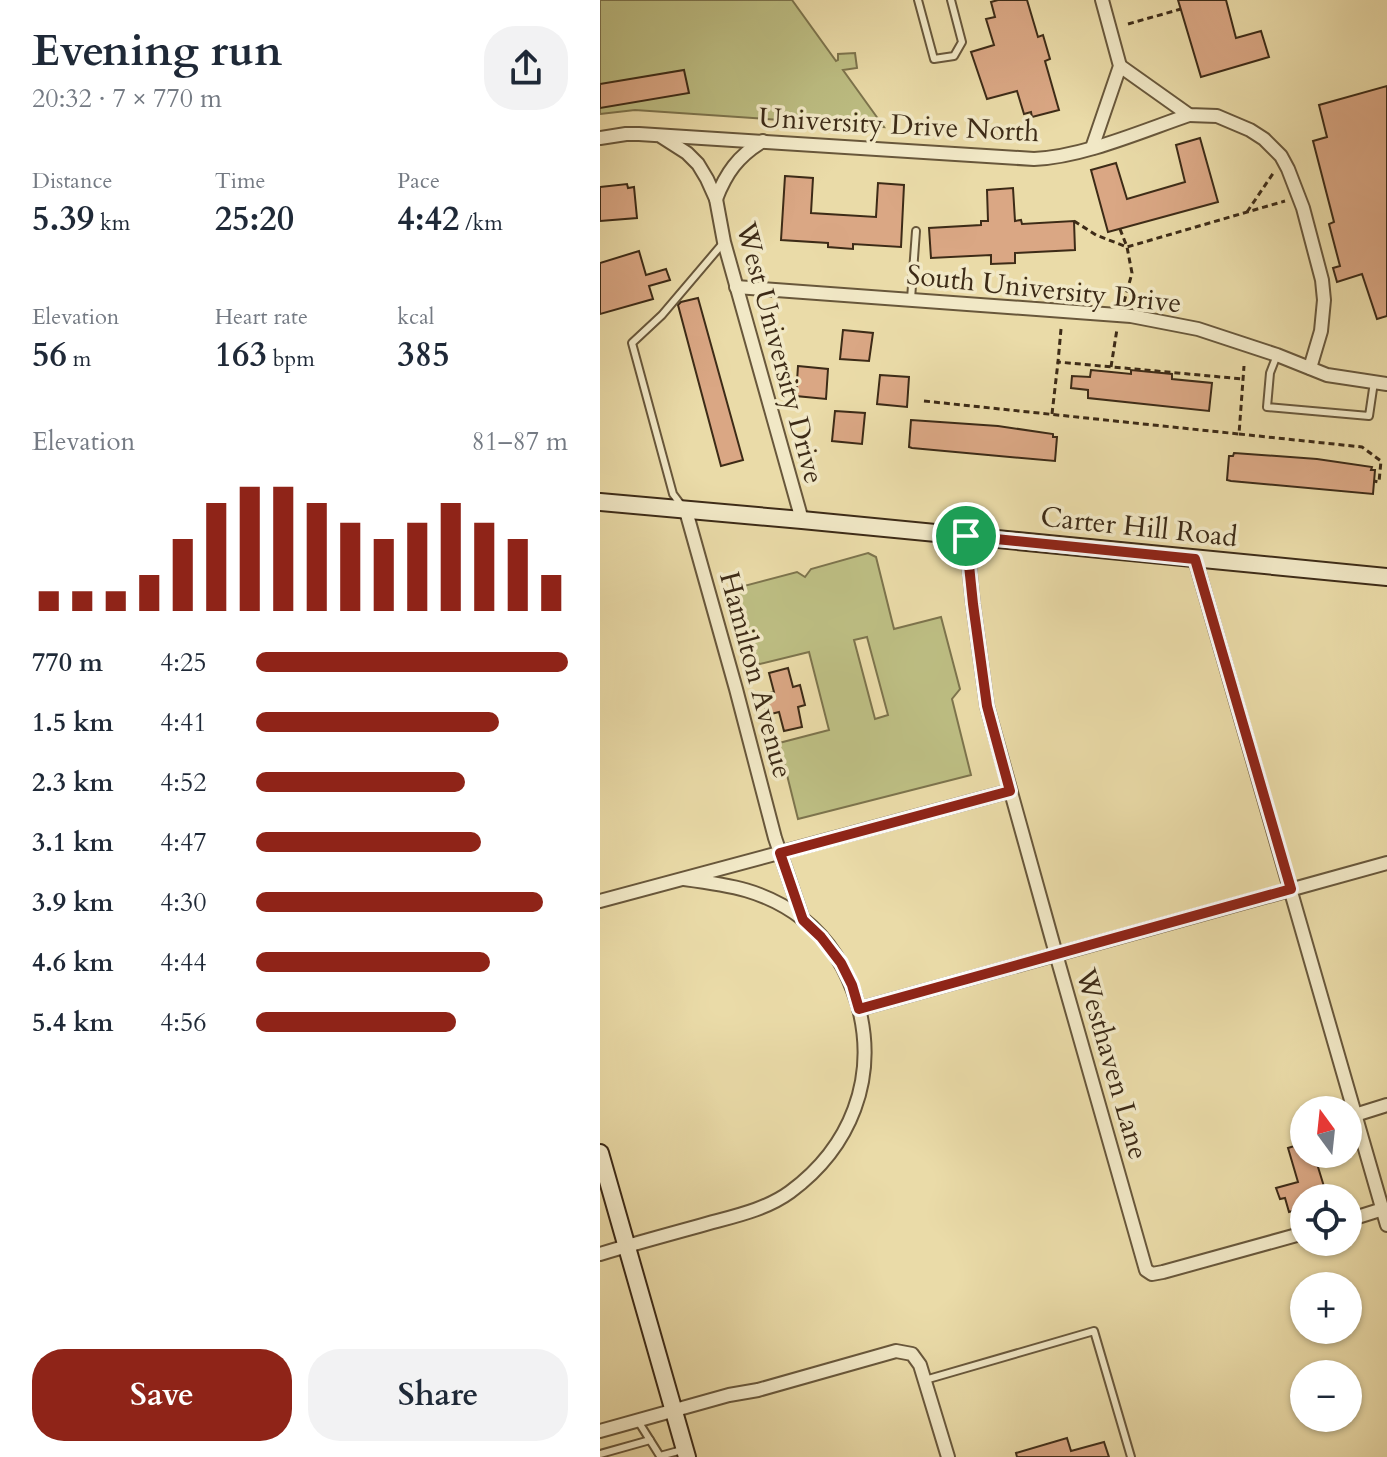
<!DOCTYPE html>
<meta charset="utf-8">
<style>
body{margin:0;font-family:Cardo,serif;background:#f2f2f3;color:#1f2937;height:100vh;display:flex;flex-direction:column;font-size:30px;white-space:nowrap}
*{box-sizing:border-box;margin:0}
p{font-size:26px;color:#747a83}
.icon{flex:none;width:44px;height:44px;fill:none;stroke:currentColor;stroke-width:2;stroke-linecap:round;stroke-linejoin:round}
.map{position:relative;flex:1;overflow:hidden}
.drawer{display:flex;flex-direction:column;background:#fff;width:600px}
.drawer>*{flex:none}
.needle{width:52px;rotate:345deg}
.controls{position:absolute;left:690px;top:1096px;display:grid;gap:16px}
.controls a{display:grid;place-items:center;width:72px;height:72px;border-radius:50%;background:#fff;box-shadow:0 2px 6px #0004;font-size:40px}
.pin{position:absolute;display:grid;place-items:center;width:68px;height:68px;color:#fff;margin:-34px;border:4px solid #fff;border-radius:50%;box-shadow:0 2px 8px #0007}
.round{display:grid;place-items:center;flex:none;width:84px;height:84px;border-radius:32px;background:#f2f2f3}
.summary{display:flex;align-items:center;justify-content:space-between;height:136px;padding:0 32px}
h1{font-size:44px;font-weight:700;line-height:60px}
.figures{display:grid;grid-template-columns:repeat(3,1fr);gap:12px;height:136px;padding:8px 32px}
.figures div{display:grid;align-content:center}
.figures b{font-size:34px;font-weight:700}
.figures small{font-size:22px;font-weight:400}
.figures p{font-size:22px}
.chart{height:224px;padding:16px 32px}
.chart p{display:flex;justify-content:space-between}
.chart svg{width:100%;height:144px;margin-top:8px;stroke:#8f2418;stroke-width:6}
.cta{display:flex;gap:16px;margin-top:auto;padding:16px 32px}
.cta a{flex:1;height:92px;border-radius:32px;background:#8f2418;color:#fff;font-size:32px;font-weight:700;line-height:92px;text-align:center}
.cta a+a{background:#f2f2f3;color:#1f2937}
ul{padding:0 32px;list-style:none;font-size:26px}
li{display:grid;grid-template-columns:128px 96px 1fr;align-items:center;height:60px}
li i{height:20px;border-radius:10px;background:#8f2418}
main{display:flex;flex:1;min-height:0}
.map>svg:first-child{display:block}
.green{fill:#bdbe83;stroke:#7d744d;stroke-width:2;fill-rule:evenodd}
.building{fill:#daa784;stroke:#3d2b17;stroke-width:2}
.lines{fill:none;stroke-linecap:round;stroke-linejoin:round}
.lane-casing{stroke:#68573b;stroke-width:10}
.street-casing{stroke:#68573b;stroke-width:16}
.secondary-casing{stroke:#3d2b17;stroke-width:20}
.path{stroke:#3d2b17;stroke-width:3;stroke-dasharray:6 4;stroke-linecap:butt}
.lane{stroke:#f1e8c6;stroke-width:6}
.street{stroke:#f1e8c6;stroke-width:12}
.secondary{stroke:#f1e8c6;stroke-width:16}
.route-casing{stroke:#fff;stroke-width:16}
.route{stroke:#8f2418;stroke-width:10}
.labels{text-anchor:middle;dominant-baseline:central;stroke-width:7;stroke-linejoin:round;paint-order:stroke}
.street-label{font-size:28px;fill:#3d2b17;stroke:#f1e8c6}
</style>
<main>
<section class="drawer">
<div class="summary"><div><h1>Evening run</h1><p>20:32 · 7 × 770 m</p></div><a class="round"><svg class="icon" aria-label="share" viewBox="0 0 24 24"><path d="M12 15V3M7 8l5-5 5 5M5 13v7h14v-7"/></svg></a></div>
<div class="figures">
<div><p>Distance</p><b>5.39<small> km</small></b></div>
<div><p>Time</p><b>25:20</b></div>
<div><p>Pace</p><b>4:42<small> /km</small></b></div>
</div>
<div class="figures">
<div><p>Elevation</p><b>56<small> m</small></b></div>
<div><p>Heart rate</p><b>163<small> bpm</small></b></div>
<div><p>kcal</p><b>385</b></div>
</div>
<div class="chart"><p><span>Elevation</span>81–87 m</p>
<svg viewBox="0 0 160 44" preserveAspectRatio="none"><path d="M5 44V38M15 44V38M25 44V38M35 44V33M45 44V22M55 44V11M65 44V6M75 44V6M85 44V11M95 44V17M105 44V22M115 44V17M125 44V11M135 44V17M145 44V22M155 44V33"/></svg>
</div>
<ul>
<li><b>770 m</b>4:25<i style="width:100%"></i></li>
<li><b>1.5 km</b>4:41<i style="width:78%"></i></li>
<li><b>2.3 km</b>4:52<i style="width:67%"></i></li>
<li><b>3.1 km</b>4:47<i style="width:72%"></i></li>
<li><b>3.9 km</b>4:30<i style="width:92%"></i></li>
<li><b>4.6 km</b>4:44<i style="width:75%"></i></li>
<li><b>5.4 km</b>4:56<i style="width:64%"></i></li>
</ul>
<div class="cta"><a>Save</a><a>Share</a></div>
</section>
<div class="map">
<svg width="787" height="1457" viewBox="0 0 787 1457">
<rect width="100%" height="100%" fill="#eadba8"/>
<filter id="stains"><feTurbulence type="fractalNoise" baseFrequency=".0025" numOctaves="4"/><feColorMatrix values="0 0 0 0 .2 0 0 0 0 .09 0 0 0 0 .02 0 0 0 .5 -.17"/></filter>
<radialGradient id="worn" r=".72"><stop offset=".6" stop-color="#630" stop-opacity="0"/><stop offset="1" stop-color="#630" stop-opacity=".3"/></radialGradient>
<g class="green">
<polygon points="0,0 192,0 236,61 238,60 238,54 255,53 257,68 243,70 284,127 35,110 0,114"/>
<path d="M268 553 276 557 294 629 341 617 360 689 352 699 371 775 198 819 179 743 229 730 209 652 160 664 153 660 135 595 140 587 197 572 205 577 211 569ZM267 637 288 715 275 719 254 640Z"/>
</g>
<g class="building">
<polygon points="398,0 427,0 438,37 443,35 450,59 445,61 459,110 432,117 431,112 424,114 417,91 387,99 371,52 394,45 386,19 395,17 391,2"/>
<polygon points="578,0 626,0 636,38 661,31 669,57 601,77"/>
<polygon points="84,70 89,93 0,108 0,84"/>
<polygon points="787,86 787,316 777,319 762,274 737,282 733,268 740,266 729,224 734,222 713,141 727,137 719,105"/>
<polygon points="600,138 618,202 508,232 491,170 516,163 527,199 585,182 576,145"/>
<polygon points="185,176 213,178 211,213 276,217 278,183 304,185 301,247 253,244 253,249 228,247 228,243 181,240"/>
<polygon points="27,184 28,188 34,187 37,218 0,221 0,187"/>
<polygon points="413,188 415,221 421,220 422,224 474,221 475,250 415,253 415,263 391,264 391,255 331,258 329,228 381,225 381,221 388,221 387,190"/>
<polygon points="39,251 46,275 66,269 70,280 49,286 53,299 0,314 0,263"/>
<polygon points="98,298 143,460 121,466 78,305 81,302"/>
<polygon points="243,330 273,333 269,361 240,359"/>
<polygon points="198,366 228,369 226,399 196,396"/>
<polygon points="491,370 531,374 531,370 572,374 572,379 612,383 609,411 488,398 488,390 471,388 472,376 490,377"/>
<polygon points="280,375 309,377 307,407 277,404"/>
<polygon points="235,411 265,413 262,444 232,441"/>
<polygon points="311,420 398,426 453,434 453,437 457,437 455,461 312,448 309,447"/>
<polygon points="634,453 717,459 772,467 771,470 775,470 773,494 631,481 627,480 629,456 633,456"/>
<polygon points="188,668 193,687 200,685 205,705 198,707 202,727 184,731 179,712 167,715 162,695 174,692 169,673"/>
<polygon points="704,1143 704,1154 714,1154 726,1193 723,1194 724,1198 704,1198 704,1208 689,1212 685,1198 680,1199 676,1188 698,1182 688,1148"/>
<polygon points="467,1438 471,1451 504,1442 509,1457 417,1457 416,1453"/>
</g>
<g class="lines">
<g class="lane-casing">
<g id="lane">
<polyline points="318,0 334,59 354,56 362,42 351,0"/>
<polyline points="311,299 316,231"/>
<polyline points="677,355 670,373 667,407 769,416 774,382"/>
<polyline points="82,506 73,494 32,343 62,315 124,242"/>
<polyline points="325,1380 494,1331 531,1457"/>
<polyline points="38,1421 60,1456 82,1450"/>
<polyline points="0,1454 50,1440"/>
</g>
</g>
<g class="street-casing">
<g id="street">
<polyline points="520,66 589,115 617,116 650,130 664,139 681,156 688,169 703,208 722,280 724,300 721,331 710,368"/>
<polyline points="62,137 87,153 98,164 107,179 116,199 124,242 202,520"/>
<path d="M0 138 26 134H39L434 159C483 157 542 131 589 115"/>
<polyline points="492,148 520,66 502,0"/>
<path d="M116 199C126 173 138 156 163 141"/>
<polyline points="136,287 531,316 598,329 677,355 727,375 787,384"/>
<polyline points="86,511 136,689 175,838 203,920"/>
<polyline points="366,536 373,604 387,706 456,954 546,1270 552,1274 563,1272 704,1233"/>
<polyline points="595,559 787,1225"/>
<polyline points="0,901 410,791"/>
<polyline points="259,1009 787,863"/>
<polyline points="755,1115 787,1105"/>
<polyline points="748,1220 783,1209"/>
<path d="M0 1254C33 1244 66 1235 99 1226 130 1217 164 1211 190 1192 251 1147 278 1078 258 1005 248 972 231 941 203 919 165 890 130 885 84 879"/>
<polyline points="0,1431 129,1395 158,1390 296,1351 312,1354 320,1365 348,1457"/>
</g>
</g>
<g class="secondary-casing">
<g id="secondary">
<polyline points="0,502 202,520 787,577"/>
<polyline points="0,1153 87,1457"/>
</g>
</g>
<g class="path">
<polyline points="528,24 581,9"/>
<polyline points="647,212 674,172"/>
<polyline points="474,221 496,235 527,247 685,201"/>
<polyline points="520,229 527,247 532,273 524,302"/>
<polyline points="461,329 458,362 643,379"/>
<polyline points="511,367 517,329"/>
<polyline points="324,401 639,434 644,366"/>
<polyline points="452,414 458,362"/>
<polyline points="639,434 762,447 781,461 779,482 774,481"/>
</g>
<use href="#lane" class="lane"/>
<use href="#street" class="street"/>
<use href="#secondary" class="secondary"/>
</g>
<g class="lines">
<g class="route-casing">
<polygon id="route" points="366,536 595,559 691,889 259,1009 252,985 241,963 221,937 203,920 180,853 410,791 387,706 373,604"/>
</g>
<use href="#route" class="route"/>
</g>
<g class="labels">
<g class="street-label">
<text transform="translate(299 125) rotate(3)">University Drive North</text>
<text transform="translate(444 289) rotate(6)">South University Drive</text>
<text transform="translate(180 353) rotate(75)">West University Drive</text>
<text transform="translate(539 527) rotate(6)">Carter Hill Road</text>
<text transform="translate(156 675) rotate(75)">Hamilton Avenue</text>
<text transform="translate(512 1064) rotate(74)">Westhaven Lane</text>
</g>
</g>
<rect width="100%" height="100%" filter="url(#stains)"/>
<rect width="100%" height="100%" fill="url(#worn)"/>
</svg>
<div class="controls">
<a><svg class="needle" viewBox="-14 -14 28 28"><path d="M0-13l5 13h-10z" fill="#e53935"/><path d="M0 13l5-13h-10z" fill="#747a83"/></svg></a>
<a><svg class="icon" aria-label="locate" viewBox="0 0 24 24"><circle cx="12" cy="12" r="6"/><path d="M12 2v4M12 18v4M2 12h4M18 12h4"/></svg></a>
<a>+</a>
<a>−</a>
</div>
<div class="pin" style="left:366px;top:536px;background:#1e9e55"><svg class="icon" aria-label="arrive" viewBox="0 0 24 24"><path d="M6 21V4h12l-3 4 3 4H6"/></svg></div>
</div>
</main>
